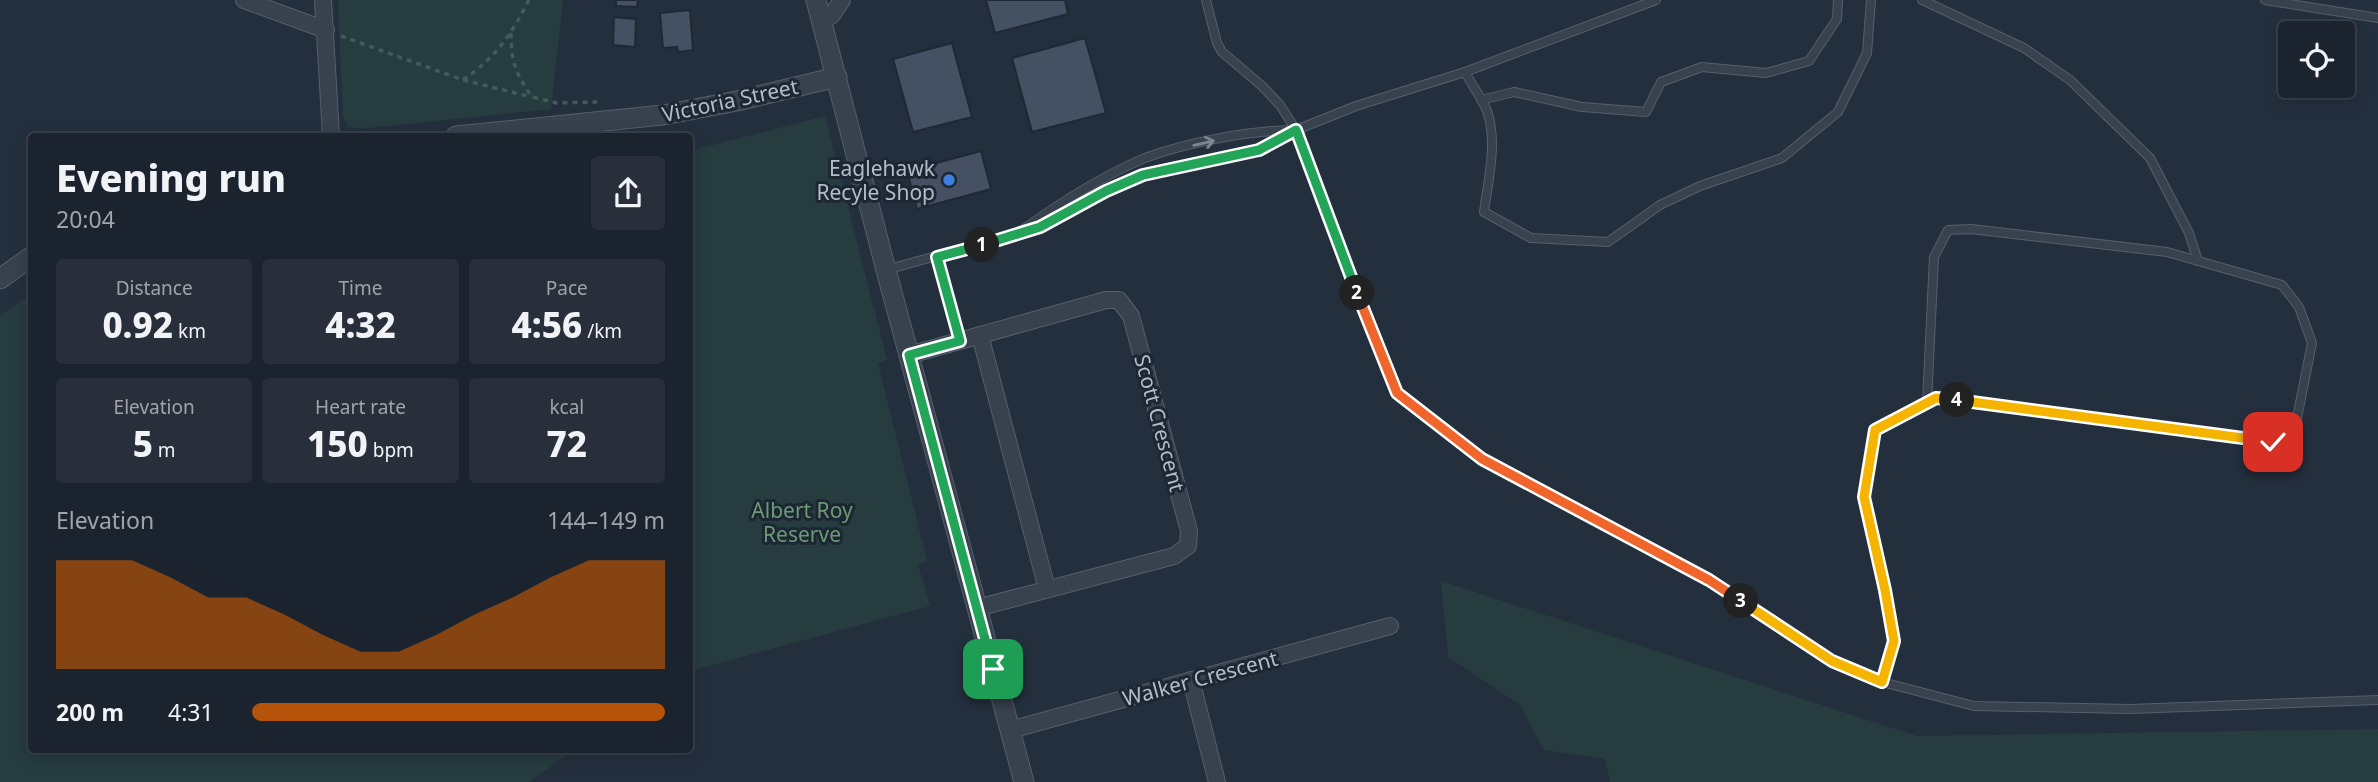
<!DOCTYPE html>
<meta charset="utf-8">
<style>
body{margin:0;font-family:"Noto Sans",sans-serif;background:#282f3a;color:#f1f3f6;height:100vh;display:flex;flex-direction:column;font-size:26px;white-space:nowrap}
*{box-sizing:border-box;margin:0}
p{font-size:23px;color:#a0a4aa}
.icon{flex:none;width:38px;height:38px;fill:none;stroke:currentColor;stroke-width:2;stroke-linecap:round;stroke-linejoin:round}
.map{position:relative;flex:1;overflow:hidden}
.drawer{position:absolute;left:28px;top:133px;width:665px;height:620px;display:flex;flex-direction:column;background:#1b232e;border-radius:7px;box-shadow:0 4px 18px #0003,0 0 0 2px #39404a}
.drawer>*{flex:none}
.fabs{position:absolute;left:2278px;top:21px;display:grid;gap:14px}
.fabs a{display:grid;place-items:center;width:77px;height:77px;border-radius:7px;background:#1b232e;box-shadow:0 4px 18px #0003,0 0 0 2px #39404a;font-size:35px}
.pin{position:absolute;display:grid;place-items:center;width:60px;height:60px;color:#fff;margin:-30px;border-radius:14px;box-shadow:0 4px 10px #0006}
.km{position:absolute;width:35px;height:35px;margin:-18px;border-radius:50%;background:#222;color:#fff;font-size:19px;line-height:35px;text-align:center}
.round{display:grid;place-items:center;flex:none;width:74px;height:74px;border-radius:7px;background:#282f3a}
.head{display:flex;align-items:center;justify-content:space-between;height:119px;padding:0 28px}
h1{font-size:38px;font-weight:800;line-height:52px}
.stats{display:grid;grid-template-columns:repeat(3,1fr);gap:10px;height:119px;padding:7px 28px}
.stats div{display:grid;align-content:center;border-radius:7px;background:#282f3a;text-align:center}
.stats b{font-size:35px;font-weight:800}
.stats small{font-size:19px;font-weight:400}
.stats p{font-size:19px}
.chart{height:196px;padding:14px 28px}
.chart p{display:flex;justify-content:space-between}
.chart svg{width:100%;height:126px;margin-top:7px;fill:#b45309;opacity:.7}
ul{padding:0 28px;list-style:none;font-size:23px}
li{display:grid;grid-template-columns:112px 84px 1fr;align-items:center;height:52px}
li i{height:18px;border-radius:9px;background:#b45309}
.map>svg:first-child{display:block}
.green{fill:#263c3f}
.building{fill:#455162;stroke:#1f2835;stroke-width:2}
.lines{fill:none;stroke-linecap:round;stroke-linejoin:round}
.service-casing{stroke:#565f6c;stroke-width:10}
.minor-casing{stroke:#565f6c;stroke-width:18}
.tertiary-casing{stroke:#565f6c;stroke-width:21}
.path{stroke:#44595c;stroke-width:3.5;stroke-dasharray:5 5;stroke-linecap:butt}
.service{stroke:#38414e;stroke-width:8}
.minor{stroke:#38414e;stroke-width:16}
.tertiary{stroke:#38414e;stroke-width:19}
.oneway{stroke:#7c8592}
.split-1-casing{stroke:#fff;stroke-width:14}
.split-2-casing{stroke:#fff;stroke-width:14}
.split-3-casing{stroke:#fff;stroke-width:14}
.split-4-casing{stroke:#fff;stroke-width:14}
.split-5-casing{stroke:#fff;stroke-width:14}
.split-1{stroke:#22a559;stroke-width:9}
.split-2{stroke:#22a559;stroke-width:9}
.split-3{stroke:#f0652b;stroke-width:9}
.split-4{stroke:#f5b400;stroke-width:9}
.split-5{stroke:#f5b400;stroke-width:9}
.shop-dot{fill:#3f7fe0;stroke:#1d2633;stroke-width:2.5}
.labels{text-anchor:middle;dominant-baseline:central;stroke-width:6;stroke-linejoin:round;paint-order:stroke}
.street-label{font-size:21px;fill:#b4bcc9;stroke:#1d2633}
.poi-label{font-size:21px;fill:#b4bcc9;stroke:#1d2633;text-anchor:end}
.park-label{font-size:21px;fill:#6b9a76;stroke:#1d2633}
</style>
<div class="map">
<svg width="2378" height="782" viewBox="0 0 2378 782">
<rect width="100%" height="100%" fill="#242f3e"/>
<g class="green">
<polygon points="338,0 563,0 551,109 361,129 348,127 343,117"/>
<polygon points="825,116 887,360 878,363 927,561 918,564 930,606 690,671 690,151"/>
<polygon points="31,294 32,749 576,749 528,782 0,782 0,316"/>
<polygon points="1441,581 1917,736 2378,729 2378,782 1610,782 1605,759 1544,750 1520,705 1448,657"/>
</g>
<g class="building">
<polygon points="616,0 638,0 637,7 616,6"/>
<polygon points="986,0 1065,0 1068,14 995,33"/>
<polygon points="690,10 693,50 678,52 677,47 663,48 660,13"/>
<polygon points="614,17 636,19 635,47 613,45"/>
<polygon points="1085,38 1106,113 1032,132 1012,58"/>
<polygon points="952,43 972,117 913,132 893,59"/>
<polygon points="981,151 991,189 917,209 907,171"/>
</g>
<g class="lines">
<g class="service-casing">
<g id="service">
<polyline points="1206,0 1217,43 1222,52 1262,86 1280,105 1296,130 1336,241 1397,393 1482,459 1709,580 1832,661 1882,682 1894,641 1885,590 1864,497 1875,430 1936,398 2273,442 2295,428 2312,343 2299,307 2282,285 2167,252 1971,229 1948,230 1934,257 1927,403"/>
<polyline points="1922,0 2024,48 2070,80 2150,158 2189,233 2198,261"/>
<polyline points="2265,0 2378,18"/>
<path d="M1465 72C1472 85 1481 97 1487 111 1498 142 1488 181 1484 212L1531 238 1608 242 1660 205 1700 186 1782 158 1838 112 1867 53 1871 0"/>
<polyline points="1481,100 1514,92 1582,107 1646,112 1661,82 1702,67 1766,73 1809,61 1837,19 1838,0"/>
<path d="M1024 229C1060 203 1104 175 1145 158 1188 142 1248 131 1293 130"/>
<polyline points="937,257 960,341"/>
<polyline points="886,270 1040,227 1130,180 1159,171 1259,150 1296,130 1356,106 1465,72 1656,0"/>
<polyline points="1882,682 1974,706 2130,709 2378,700"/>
</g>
</g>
<g class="minor-casing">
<g id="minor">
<polyline points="244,0 326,30"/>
<polyline points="323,0 331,136"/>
<polyline points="822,22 832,15 842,0"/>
<polyline points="980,335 1047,589"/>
<polyline points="909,355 1106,300 1119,300 1131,316 1189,531 1188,546 1174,556 977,608"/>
<polyline points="1191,680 1217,782"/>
<polyline points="1010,730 1390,626"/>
</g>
</g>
<g class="tertiary-casing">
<g id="tertiary">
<polyline points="816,0 886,270 1024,782"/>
<polyline points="456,136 663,115 737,101 837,77"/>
<polyline points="0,279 32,256"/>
</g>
</g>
<g class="path">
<path d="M511 33C511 62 516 74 532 97L557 103 597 102"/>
<polyline points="341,36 463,80 532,97"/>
<path d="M463 80C496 57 511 35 529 0"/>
</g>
<use href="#service" class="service"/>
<use href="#minor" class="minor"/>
<use href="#tertiary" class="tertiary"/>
</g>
<defs><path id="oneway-shaft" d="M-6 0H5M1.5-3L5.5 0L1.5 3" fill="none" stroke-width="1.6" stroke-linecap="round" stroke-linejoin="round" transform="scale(1.75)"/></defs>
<use class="oneway" href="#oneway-shaft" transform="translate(1204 143) rotate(-13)"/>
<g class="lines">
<g class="split-1-casing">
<polyline id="split-1" points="982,245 937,257 960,341 909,355 993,669"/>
</g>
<g class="split-2-casing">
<polyline id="split-2" points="982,245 1040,227 1106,191 1143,175 1259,150 1296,130 1357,293"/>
</g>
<g class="split-3-casing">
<polyline id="split-3" points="1357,293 1397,393 1482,459 1709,580 1741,601"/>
</g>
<g class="split-4-casing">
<polyline id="split-4" points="1741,601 1832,661 1882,682 1894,641 1885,590 1864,497 1875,430 1936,398 1957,400"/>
</g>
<g class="split-5-casing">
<polyline id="split-5" points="1957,400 2273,442"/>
</g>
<use href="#split-1" class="split-1"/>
<use href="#split-2" class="split-2"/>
<use href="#split-3" class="split-3"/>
<use href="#split-4" class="split-4"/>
<use href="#split-5" class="split-5"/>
</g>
<circle class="shop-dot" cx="949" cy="180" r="7"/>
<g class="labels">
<g class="street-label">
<text transform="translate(730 100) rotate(-12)">Victoria Street</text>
<text transform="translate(1160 423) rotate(75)">Scott Crescent</text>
<text transform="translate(1200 678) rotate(-15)">Walker Crescent</text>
</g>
<g class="poi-label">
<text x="935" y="168">Eaglehawk<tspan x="935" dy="24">Recyle Shop</tspan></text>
</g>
<g class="park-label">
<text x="802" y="510">Albert Roy<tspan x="802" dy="24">Reserve</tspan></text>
</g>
</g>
</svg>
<div class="fabs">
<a><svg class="icon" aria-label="locate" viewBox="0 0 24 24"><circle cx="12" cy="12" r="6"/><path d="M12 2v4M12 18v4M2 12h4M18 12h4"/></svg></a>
</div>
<div class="pin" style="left:993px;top:669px;background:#1e9e55"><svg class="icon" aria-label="arrive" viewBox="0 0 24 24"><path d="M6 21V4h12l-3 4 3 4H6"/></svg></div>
<div class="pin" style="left:2273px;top:442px;background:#d93025"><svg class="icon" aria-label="check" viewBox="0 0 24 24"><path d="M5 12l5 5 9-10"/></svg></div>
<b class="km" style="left:982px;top:245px">1</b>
<b class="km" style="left:1357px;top:293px">2</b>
<b class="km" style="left:1741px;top:601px">3</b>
<b class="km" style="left:1957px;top:400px">4</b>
<section class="drawer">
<div class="head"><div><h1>Evening run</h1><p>20:04</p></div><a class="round"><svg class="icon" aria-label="share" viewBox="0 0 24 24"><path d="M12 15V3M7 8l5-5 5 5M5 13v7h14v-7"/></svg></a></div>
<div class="stats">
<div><p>Distance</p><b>0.92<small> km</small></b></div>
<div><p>Time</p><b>4:32</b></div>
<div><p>Pace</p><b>4:56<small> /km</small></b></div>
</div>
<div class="stats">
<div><p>Elevation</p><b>5<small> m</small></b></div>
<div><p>Heart rate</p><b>150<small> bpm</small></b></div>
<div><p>kcal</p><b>72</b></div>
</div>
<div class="chart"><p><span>Elevation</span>144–149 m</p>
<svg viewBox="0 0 160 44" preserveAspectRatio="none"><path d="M0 44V6L10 6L20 6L30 12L40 19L50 19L60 25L70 32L80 38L90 38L100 32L110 25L120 19L130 12L140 6L150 6L160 6V44z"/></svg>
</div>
<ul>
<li><b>200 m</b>4:31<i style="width:100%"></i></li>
</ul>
</section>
</div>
